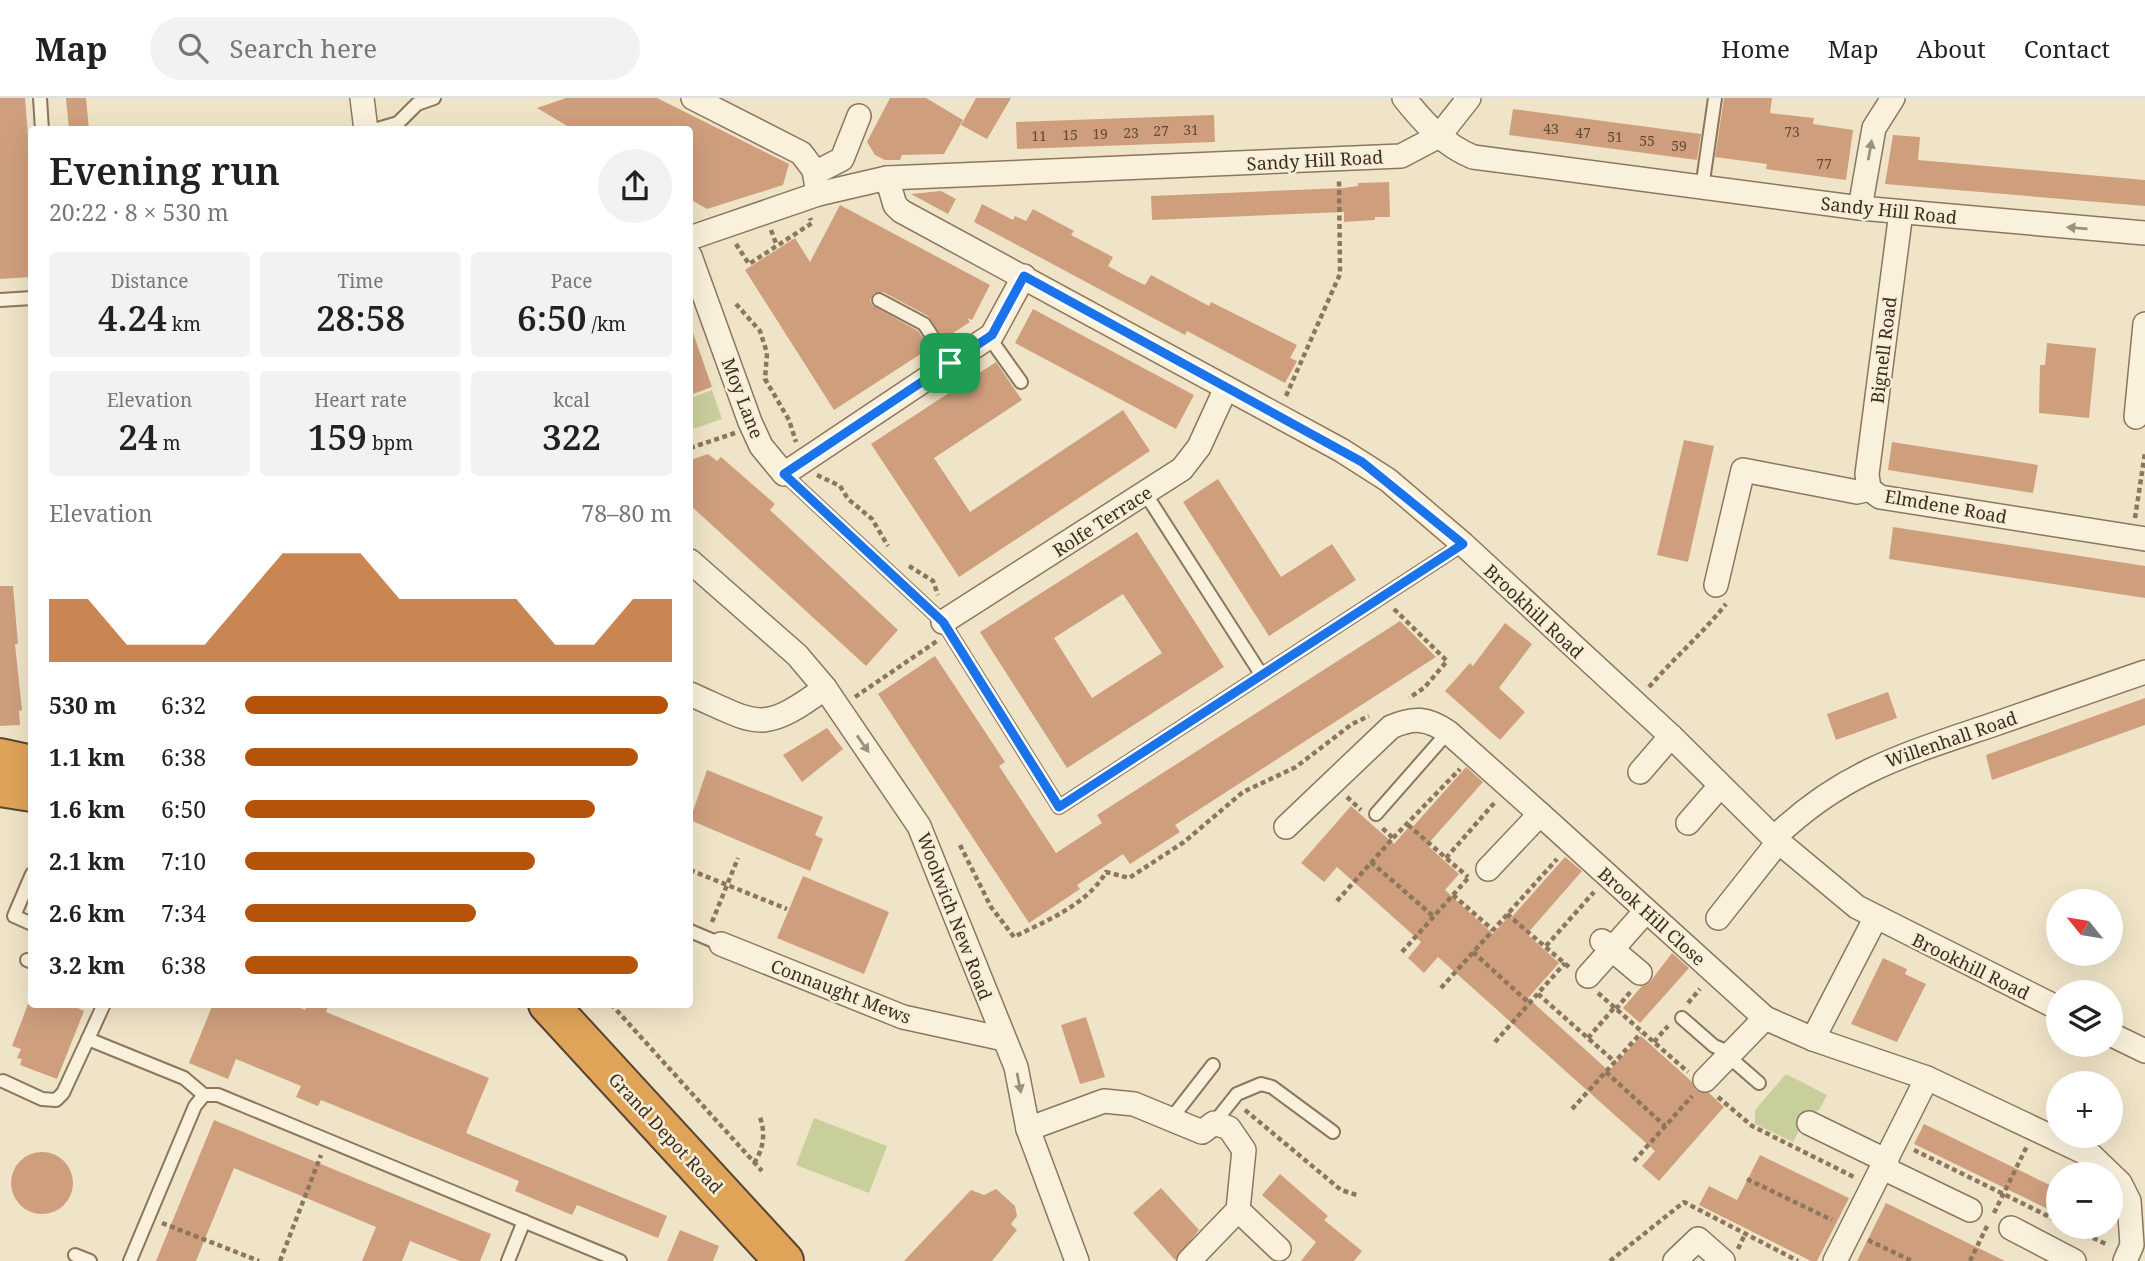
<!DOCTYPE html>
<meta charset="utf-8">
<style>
body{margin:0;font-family:"Noto Serif",serif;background:#f2f2f2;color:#222;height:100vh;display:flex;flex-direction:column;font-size:26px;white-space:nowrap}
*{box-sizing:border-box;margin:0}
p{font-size:23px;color:#767676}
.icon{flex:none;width:38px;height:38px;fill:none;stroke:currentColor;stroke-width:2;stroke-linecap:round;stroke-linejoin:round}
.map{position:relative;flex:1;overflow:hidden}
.details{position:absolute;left:28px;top:28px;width:665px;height:882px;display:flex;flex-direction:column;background:#fff;border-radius:7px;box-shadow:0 7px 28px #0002}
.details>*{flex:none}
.needle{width:46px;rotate:300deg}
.buttons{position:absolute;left:2046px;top:791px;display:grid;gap:14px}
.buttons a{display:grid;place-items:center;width:77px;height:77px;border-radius:50%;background:#fff;box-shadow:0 7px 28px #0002;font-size:35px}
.pin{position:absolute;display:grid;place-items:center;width:60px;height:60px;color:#fff;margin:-30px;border-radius:14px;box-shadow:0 4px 10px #0006}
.round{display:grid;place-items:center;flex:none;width:74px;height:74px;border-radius:37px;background:#f2f2f2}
.summary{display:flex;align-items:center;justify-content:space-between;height:119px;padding:0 21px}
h1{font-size:38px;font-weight:600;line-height:52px}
.metrics{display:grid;grid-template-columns:repeat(3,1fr);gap:10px;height:119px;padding:7px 21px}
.metrics div{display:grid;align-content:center;border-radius:7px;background:#f2f2f2;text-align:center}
.metrics b{font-size:35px;font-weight:600}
.metrics small{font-size:19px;font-weight:400}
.metrics p{font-size:19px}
.chart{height:196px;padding:14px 21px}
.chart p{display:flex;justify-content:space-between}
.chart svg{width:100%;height:126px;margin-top:7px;fill:#b45309;opacity:.7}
ul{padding:0 21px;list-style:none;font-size:23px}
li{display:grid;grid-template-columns:112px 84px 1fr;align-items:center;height:52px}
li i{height:18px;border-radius:9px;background:#b45309}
header{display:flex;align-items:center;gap:42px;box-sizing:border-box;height:98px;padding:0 35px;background:#fff;border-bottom:2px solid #e0e0e0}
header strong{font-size:33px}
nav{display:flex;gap:38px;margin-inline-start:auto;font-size:24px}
.search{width:490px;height:63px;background:#f2f2f2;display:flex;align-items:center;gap:18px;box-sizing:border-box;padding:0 24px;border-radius:38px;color:#767676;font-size:26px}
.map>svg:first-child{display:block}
.green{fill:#c9cf9b}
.building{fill:#cf9f7d;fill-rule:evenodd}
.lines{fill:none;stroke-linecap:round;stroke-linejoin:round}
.lane-casing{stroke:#8d765c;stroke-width:16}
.street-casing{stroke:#8d765c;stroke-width:26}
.highway-casing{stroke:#5b4430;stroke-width:42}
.path{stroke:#8d765c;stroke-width:4.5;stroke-dasharray:5 3.5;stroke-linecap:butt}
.lane{stroke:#faf1dc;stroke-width:12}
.street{stroke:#faf1dc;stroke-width:23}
.highway{stroke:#e0a458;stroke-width:38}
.oneway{fill:#9c907e}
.route-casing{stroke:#fff;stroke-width:14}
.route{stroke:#1a73e8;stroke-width:9}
.labels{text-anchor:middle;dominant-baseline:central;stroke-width:5;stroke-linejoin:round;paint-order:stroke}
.number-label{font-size:14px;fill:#624a37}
.street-label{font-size:18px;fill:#3d2e20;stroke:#f7eed8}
</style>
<header>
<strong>Map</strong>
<div class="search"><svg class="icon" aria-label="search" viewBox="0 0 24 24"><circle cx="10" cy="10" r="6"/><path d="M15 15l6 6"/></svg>Search here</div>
<nav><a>Home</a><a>Map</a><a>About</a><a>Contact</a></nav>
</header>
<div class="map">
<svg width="2145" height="1163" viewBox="0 0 2145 1163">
<rect width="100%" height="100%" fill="#f0e4c8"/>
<g class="green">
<polygon points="712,292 722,321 690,332 690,297 691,300"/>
<polygon points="1786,976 1827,997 1819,1012 1806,1019 1793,1044 1755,1026 1755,1012"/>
<polygon points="814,1020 887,1048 869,1095 796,1067"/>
</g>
<g class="building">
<polygon points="0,0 25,0 32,89 32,179 0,181"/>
<polygon points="66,0 86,0 89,32 69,32"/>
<polygon points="566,0 657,0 789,66 783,87 707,111 690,101 690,32 574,32 537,10"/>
<polygon points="890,0 926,0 963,22 944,56 902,57 900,62 885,62 875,57 867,44"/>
<polygon points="976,0 1011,0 987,41 961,27"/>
<polygon points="1724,0 1772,0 1770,15 1814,20 1813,26 1853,32 1846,82 1766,71 1767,66 1715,59"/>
<polygon points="1513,11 1701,36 1697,62 1509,37"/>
<polygon points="1214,17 1215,44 1017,51 1016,24"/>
<polygon points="1893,37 1920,39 1918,62 2145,82 2145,108 1885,86"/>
<polygon points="1389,84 1390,119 1375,119 1375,122 1344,124 1344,114 1152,122 1151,98 1343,90 1358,88 1358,85"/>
<polygon points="941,93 956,101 948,116 911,96"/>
<polygon points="982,106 1013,122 1015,118 1026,123 1033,111 1074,133 1071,137 1113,159 1108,168 1124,177 1145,187 1151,177 1209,208 1211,204 1297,247 1290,260 1297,263 1285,285 1187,233 1185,237 974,124"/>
<polygon points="840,107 990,187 972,222 967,220 970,224 944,241 928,218 883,194 874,195 870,202 872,207 918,233 930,250 834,312 745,172 795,140 810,164"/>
<polygon points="1033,211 1194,297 1176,331 1015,245"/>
<polygon points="692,232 712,289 690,297 690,233"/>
<polygon points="2047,245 2096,250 2089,320 2039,315 2040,267 2045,267"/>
<polygon points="996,264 1022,302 934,360 970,414 1123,312 1150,353 959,479 871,346"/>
<polygon points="1684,342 1714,348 1688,464 1657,457"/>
<polygon points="1892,344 2038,367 2033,395 1888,372"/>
<polygon points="708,356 717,363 721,359 775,406 770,412 898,532 866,568 690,407 690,362"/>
<polygon points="1218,381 1281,479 1332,446 1356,482 1269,538 1183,404"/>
<polygon points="1893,429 2145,468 2145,500 1889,461"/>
<path d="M1137 434 1224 569 1067 670 980 534ZM1123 496 1162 555 1092 600 1054 540Z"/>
<polygon points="0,488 13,488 18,546 15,546 22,612 19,613 20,627 0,628"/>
<polygon points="1400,523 1436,559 1175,727 1180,734 1130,766 1123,756 1077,787 1080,791 1029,825 878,596 935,558 1005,664 999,668 1056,755 1102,725 1097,717"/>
<polygon points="1505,525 1532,546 1499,590 1525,614 1500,642 1445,593 1470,565 1473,568"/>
<polygon points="1888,594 1897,620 1836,642 1827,616"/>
<polygon points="2145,600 2145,627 1992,682 1986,657"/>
<polygon points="827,630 843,651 802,684 783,657"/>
<polygon points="1466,669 1483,684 1427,747 1459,776 1445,792 1493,836 1508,819 1510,821 1565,759 1582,773 1527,836 1559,865 1528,900 1609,973 1641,938 1691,983 1696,992 1709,995 1724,1009 1659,1083 1642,1068 1655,1053 1438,859 1424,875 1408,860 1421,844 1374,802 1337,769 1324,784 1301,765 1351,708 1394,746 1408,730 1410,732"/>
<polygon points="707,672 823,719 815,737 823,741 810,773 690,722"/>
<polygon points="803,778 889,814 864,876 777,840"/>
<polygon points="1672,855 1689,870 1640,925 1623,910 1642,888 1650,884"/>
<polygon points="1883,860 1907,871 1905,876 1926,886 1897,944 1851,926"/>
<polygon points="28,906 69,906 84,913 57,981 20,967 22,961 17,960 21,951 12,948"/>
<polygon points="213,906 292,906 305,912 307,906 329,906 326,914 489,980 466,1035 667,1118 658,1140 577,1107 572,1117 515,1093 519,1083 321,1002 318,1008 296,999 301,988 236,961 228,981 189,965"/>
<polygon points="1086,919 1105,979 1080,986 1061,927"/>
<polygon points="214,1022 491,1136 480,1163 460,1163 410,1143 402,1163 362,1163 376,1129 234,1070 196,1163 156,1163"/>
<polygon points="1924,1026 2058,1091 2058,1116 1914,1046"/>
<circle cx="42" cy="1085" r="31"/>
<polygon points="1760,1057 1849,1100 1817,1163 1811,1163 1699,1107 1709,1088 1737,1102"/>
<polygon points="1280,1076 1328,1118 1324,1122 1362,1153 1354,1163 1301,1163 1316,1144 1262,1097"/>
<polygon points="1161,1090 1199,1132 1175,1162 1133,1115"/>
<polygon points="996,1091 1015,1108 1017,1118 1011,1126 1017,1132 992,1163 904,1163 971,1092 984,1097"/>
<polygon points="1886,1105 2005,1163 1857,1163"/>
<polygon points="680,1132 719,1148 713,1163 667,1163"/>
</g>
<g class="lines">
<g class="lane-casing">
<g id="lane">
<polyline points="40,0 42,32"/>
<polyline points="374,32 398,25 417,6 434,0"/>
<polyline points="1702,90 1715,0"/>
<polyline points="0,202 32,200"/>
<polyline points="879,202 924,226 950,265"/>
<polyline points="989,239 1021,284"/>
<polyline points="784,376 943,524 1059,709 1463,446"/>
<polyline points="1145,395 1261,576"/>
<polyline points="1376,716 1448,634"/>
<polyline points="32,776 14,818 32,826"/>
<polyline points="690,833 721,846"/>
<polyline points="27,862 32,864"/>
<polyline points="104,906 88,941 184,980 204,997"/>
<polyline points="1682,920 1714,948 1731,955"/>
<polyline points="1728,958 1759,985"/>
<polyline points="3,983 42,1001 56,1002 63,995 88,941"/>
<polyline points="1171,1021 1213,967"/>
<polyline points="1214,1025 1237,996 1261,986 1272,989 1333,1034"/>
<polyline points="75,1157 90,1163"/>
<polyline points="130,1163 195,1008 204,997 218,997 620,1163"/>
<polyline points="508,1163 524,1123"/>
</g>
</g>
<g class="street-casing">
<g id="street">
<polyline points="362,0 366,32"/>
<polyline points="693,0 801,55 814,72 818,96"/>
<path d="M1404 0C1424 25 1444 47 1473 59L1860 110 2145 135"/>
<polyline points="815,75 842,61 859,18"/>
<polyline points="887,80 895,107 901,113 1341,352 1388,382 1463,446 1671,638 1774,740 1857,809 2058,910"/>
<polyline points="1860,110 1874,30 1893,0"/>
<polyline points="690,140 818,96 887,80 1401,58 1439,38 1469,0"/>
<polyline points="690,158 750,324 761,348 784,376 992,237 1024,178"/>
<polyline points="2136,319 2145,226"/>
<polyline points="1869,391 1880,399 2145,441"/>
<polyline points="1869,391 1867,376 1901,114"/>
<polyline points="690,463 797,557 825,590 919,728 1016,969 1028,1031 1077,1163"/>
<polyline points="1716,487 1743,372 1857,394 1869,391"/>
<polyline points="943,524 1182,371 1199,349 1226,290"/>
<path d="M690 596C758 626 761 637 825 590"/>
<polyline points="1640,674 1671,638"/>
<polyline points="1688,725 1720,688"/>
<path d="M1286 729 1391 629C1414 619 1427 620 1448 634L1540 716"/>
<path d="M1774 740C1841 675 1903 657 1989 628 2041 610 2093 592 2145 574"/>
<polyline points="1488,771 1540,716 1765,920 1813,941 1875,821"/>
<polyline points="1718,820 1779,743"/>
<polyline points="1602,843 1640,875"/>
<polyline points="721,846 903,919 1004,941"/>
<polyline points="1588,878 1646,813"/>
<polyline points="2110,936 2145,953"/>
<polyline points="1813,941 1927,980 2092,1058 2120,1085 2129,1103 2132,1147 2125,1163"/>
<polyline points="1705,982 1765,920"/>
<polyline points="1809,1025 1887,1063"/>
<polyline points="1028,1031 1104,1003 1134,1006 1202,1034 1214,1025 1229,1030 1244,1052 1238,1112 1189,1163"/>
<polyline points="1883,1070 1970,1112"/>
<polyline points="1238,1112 1279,1151"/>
<polyline points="2011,1130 2074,1163"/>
<polyline points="1675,1163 1698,1141 1723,1163"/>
<polyline points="1835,1163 1927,980"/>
</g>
</g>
<g class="highway-casing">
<g id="highway">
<polyline points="0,660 32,667"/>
<polyline points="0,689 32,694"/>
<polyline points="548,906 784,1163"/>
</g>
</g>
<g class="path">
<polyline points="771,132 777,148"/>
<polyline points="736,146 749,166 812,125 810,120"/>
<polyline points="736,206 760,233 767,255 765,281 789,322 796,344"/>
<polyline points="1286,298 1340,176 1339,81"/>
<polyline points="690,350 735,335"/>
<polyline points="817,377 840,388 848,401 872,421 888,448"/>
<polyline points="2135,420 2145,355"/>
<polyline points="909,468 933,483 938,497"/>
<polyline points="1394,511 1447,563 1424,590 1409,600"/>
<path d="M1649 589C1674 560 1702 536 1726 506"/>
<polyline points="855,599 937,543"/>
<polyline points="1347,699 1361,712"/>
<polyline points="1408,727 1468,779"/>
<polyline points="690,734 690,733"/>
<polyline points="1393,740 1460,671"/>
<path d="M960 747 991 809 1014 839C1047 822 1087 807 1106 774L1129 780 1184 744 1243 694 1296 669 1352 626 1369 618"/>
<polyline points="1446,760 1496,703"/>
<polyline points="1371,764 1433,818"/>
<polyline points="690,772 787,811"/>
<polyline points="1453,797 1493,832"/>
<polyline points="1337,803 1393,740 1381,729"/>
<polyline points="1507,816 1570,870"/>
<polyline points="712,824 738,760"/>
<polyline points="1546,848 1594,794"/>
<polyline points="1402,854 1469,779"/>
<polyline points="1473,854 1529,905"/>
<polyline points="1441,890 1557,761"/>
<polyline points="1598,895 1688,974"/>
<polyline points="1538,896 1615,964"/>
<polyline points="1688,905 1700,891"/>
<polyline points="611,906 762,1073"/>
<polyline points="1616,911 1631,893"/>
<polyline points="1588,940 1614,910"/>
<polyline points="1495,944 1565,865"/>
<polyline points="1654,944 1668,928"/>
<polyline points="1606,974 1665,1028"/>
<polyline points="1718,999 1752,1028 1854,1079"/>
<polyline points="1572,1011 1641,935"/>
<polyline points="1245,1012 1341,1092 1357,1097"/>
<polyline points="1914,1052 2058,1123"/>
<polyline points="1634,1063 1692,998"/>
<path d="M754 1065C764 1051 766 1033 759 1017"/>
<polyline points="1747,1081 1832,1122"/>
<polyline points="1994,1115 2027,1048"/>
<polyline points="162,1125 259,1163"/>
<polyline points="2070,1129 2108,1147"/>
<polyline points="1868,1142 1912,1163"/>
<polyline points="1738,1151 1745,1136"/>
<polyline points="280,1163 321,1057"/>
<polyline points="1610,1163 1684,1104 1798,1163"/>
<polyline points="1970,1163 1988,1126"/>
</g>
<use href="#lane" class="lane"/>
<use href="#street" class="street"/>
<use href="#highway" class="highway"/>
</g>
<defs><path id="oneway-solid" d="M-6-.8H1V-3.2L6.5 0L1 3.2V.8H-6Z" transform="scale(1.75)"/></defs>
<g class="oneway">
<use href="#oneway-solid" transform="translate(1870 52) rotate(-80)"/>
<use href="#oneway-solid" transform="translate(2077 130) rotate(-175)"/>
<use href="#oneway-solid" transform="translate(863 646) rotate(55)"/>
<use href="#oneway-solid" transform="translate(1019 985) rotate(79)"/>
</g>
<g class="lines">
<g class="route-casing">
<polygon id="route" points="1024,178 1362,364 1463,446 1059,709 943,524 784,376 992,237"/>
</g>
<use href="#route" class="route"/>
</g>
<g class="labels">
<g class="number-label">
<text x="1551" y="30">43</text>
<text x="1191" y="31">31</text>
<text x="1161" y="32">27</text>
<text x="1792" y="33">73</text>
<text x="1131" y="34">23</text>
<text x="1583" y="34">47</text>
<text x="1100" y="35">19</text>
<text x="1070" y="36">15</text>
<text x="1039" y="37">11</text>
<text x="1615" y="38">51</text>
<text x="1647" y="42">55</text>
<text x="1679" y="47">59</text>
<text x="1824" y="65">77</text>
</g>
<g class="street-label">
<text transform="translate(1315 62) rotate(-3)">Sandy Hill Road</text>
<text transform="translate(1889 112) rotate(6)">Sandy Hill Road</text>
<text transform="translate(1883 252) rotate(-83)">Bignell Road</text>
<text transform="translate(743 300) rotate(69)">Moy Lane</text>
<text transform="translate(1946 408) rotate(10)">Elmdene Road</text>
<text transform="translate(1102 423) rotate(-33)">Rolfe Terrace</text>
<text transform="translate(1534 513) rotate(43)">Brookhill Road</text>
<text transform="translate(1951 641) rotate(-19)">Willenhall Road</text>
<text transform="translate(955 818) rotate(69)">Woolwich New Road</text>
<text transform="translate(1652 818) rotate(42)">Brook Hill Close</text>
<text transform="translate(1971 868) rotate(26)">Brookhill Road</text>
<text transform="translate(841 893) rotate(21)">Connaught Mews</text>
<text transform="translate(666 1035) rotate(47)">Grand Depot Road</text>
</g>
</g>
</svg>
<div class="buttons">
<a><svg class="needle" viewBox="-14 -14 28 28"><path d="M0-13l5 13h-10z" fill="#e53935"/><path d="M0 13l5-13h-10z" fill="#767676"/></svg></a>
<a><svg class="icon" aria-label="layers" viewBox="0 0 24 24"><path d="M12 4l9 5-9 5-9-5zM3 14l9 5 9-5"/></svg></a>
<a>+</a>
<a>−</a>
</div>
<div class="pin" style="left:950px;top:265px;background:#1e9e55"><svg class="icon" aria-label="arrive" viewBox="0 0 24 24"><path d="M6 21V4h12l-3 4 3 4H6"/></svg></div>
<section class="details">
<div class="summary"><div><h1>Evening run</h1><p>20:22 · 8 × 530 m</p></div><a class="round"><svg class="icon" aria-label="share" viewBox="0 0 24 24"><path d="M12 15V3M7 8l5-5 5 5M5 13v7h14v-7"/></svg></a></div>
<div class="metrics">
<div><p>Distance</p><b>4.24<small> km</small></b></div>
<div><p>Time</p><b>28:58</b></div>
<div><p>Pace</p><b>6:50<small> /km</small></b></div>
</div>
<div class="metrics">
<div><p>Elevation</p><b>24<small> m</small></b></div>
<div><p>Heart rate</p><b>159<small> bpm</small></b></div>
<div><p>kcal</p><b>322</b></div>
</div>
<div class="chart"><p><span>Elevation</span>78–80 m</p>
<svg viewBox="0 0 160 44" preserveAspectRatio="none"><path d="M0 44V22L10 22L20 38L30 38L40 38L50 22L60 6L70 6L80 6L90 22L100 22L110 22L120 22L130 38L140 38L150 22L160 22V44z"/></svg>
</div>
<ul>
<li><b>530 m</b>6:32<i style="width:99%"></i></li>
<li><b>1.1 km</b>6:38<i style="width:92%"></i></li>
<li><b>1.6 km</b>6:50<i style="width:82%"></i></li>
<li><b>2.1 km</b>7:10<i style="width:68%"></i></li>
<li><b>2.6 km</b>7:34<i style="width:54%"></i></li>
<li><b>3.2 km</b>6:38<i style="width:92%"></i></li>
</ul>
</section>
</div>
